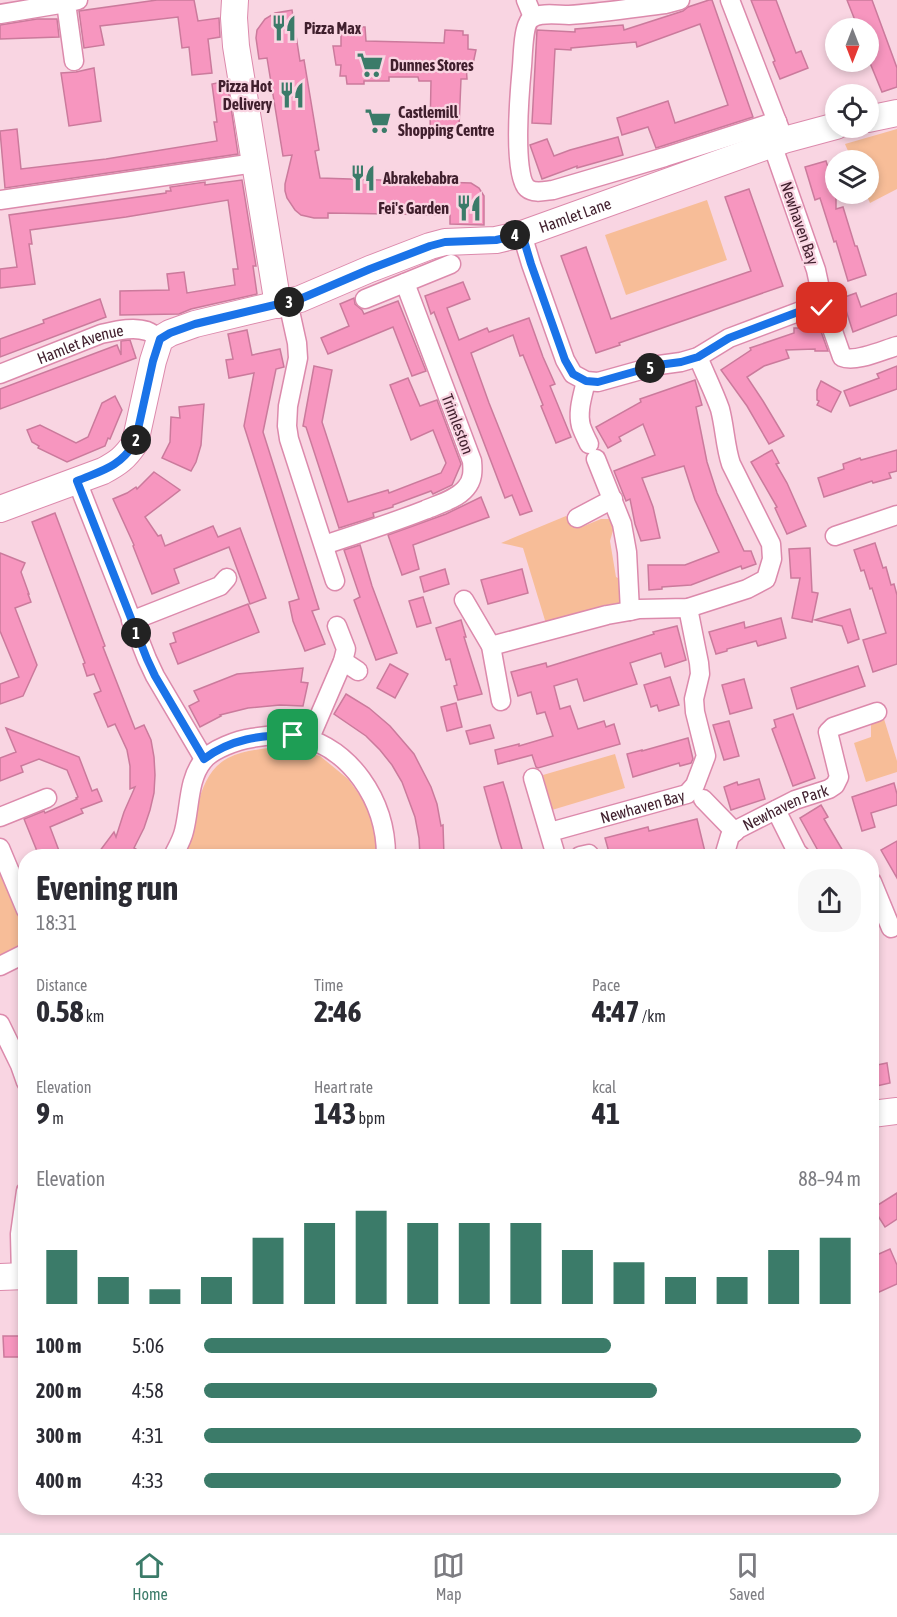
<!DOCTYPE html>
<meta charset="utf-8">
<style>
body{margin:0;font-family:"Asap Condensed",sans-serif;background:#f7f7f7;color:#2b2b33;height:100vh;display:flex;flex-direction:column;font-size:22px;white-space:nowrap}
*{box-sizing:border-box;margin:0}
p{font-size:20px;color:#7c7c81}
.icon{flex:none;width:33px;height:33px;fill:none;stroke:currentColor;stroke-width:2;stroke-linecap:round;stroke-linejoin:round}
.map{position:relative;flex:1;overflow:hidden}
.drawer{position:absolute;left:18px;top:849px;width:861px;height:666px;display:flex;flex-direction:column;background:#fff;border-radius:24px;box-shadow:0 3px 9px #0003}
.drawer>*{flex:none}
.needle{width:39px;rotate:180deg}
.tools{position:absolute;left:825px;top:18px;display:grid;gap:12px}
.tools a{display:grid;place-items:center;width:54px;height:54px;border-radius:50%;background:#fff;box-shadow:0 3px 9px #0003;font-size:30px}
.pin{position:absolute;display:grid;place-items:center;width:51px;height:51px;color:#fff;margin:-26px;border-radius:12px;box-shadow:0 3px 9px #0006}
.km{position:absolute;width:30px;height:30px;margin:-15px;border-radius:50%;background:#222;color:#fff;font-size:16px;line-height:30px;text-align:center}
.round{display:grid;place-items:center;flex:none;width:63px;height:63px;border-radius:24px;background:#f7f7f7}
.summary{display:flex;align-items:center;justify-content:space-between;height:102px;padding:0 18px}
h1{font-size:33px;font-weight:700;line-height:45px}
.figures{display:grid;grid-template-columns:repeat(3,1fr);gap:9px;height:102px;padding:6px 18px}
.figures div{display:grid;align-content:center}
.figures b{font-size:30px;font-weight:700}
.figures small{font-size:16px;font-weight:400}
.figures p{font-size:16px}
.chart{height:168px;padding:12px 18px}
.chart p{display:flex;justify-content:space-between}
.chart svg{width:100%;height:108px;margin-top:6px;stroke:#3b7b69;stroke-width:6}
ul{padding:0 18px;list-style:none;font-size:20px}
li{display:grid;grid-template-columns:96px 72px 1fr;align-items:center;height:45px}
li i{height:15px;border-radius:8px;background:#3b7b69}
.tabs{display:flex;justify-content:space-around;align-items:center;height:84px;border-top:2px solid #e1e1e2;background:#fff;font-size:16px;color:#7c7c81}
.tabs a{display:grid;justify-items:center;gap:3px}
.tabs .selected{color:#3b7b69}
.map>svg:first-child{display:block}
.green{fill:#f7bd98}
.building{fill:#f796bf;stroke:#cb7a9c;stroke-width:1.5}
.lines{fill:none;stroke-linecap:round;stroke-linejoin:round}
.street-casing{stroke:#dc8aac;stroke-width:21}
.secondary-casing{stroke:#dc8aac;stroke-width:28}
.street{stroke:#fff;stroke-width:18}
.secondary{stroke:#fff;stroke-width:26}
.route-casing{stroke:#fff;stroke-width:12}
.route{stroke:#1a73e8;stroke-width:8}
.labels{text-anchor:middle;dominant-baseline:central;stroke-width:4.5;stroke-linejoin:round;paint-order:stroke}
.poi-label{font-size:16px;font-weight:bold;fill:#401f2d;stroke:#f9d5e2;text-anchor:start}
.street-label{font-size:16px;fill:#401f2d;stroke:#f9d5e2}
</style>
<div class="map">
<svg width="897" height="1533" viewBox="0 0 897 1533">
<rect width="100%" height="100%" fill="#f9d5e2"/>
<g class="green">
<polygon points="897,129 897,189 870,203 866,194 868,194 868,160 852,160 845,144"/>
<polygon points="707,200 727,260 626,295 605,235"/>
<polygon points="566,516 579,528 601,519 610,519 614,527 610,541 616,577 622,580 623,600 617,608 547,627 523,548 501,543"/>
<polygon points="881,718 884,719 897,761 897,772 866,782 854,743 871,737 871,725 875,721"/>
<path d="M282 746 320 756 348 779 367 805 378 841 377 856H184C197 825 195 775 228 758 244 750 264 749 282 746Z"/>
<polygon points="615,754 625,788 552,810 543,775"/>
<path d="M0 874 26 934C25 952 14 953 0 960Z"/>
</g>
<g class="building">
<polygon points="157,0 194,0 198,21 219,18 220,37 208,39 212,73 192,75 189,47 182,48 178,17 100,26 104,45 84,48 79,11"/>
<polygon points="709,0 712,0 753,117 656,148 648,127 622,135 617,118 668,101 675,123 728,105 700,24 637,47 636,42 571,48 571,50 555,49 551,124 532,123 537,30 575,32 575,29 623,25 624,30 683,11 688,7"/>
<polygon points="751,0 776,0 796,53 801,51 808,68 780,79 773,62 775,61"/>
<polygon points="847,0 872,0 897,68 897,87 882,92 868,58 868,28 858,28"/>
<polygon points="292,10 300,61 304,60 319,150 315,151 320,178 471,183 479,188 484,196 484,225 450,224 450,215 328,213 328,218 314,218 301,215 295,210 287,198 285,191 285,184 292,155 283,156 267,58 259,59 256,38 257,30 265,19 275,13"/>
<polygon points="37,19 57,19 59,37 0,39 0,25"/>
<polygon points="341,27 365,27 366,41 444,43 445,30 463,31 463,35 468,35 468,49 476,50 473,64 466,64 467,79 461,79 459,127 430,132 431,81 419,81 418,77 389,77 389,81 364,81 364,84 347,84 346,76 340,76 341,65 336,65 333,46 341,46"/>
<polygon points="94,68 101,121 69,126 61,73 76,72"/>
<polygon points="227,81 238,154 5,188 0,131 17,129 21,169 106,159 217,141 214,122 217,122 212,84"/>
<polygon points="618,137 623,155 577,168 577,166 542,179 530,145 547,139 554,156 570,150"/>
<polygon points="826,161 836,192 836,209 843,207 855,246 857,246 866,275 848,281 836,241 834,242 820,198 815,200 805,167"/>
<polygon points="242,180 256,266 253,266 257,294 191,309 179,314 120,315 120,291 169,290 167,274 184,272 187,293 235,285 233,269 238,269 228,200 126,217 30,230 32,244 29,244 35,284 0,288 0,269 17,267 9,215 166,193 166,191 171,191 170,187 205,182 205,185"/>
<polygon points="749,189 783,286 619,343 620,345 596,353 561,256 586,247 611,319 751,271 725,197"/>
<polygon points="463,282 470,299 447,308 459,340 487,328 489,332 529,318 543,357 555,384 550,386 571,437 556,443 541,406 543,405 523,355 520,356 513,335 471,353 489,403 532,511 520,515 512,495 505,498 434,312 431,314 425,296"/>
<polygon points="856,293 861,307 897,293 897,315 853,332 842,298"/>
<polygon points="354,298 355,304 362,310 364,314 398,301 426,371 412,376 393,327 328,354 321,338 349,326 340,304"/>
<polygon points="100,299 106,317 0,357 0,339 44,323 43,320"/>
<polygon points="814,326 819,326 828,351 815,351 815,349 786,350 789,358 764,366 747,377 763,401 784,436 769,444 747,406 721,370 751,350 750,348 794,333 794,328 814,328"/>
<polygon points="247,330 252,355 280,349 284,367 276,369 263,432 319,609 312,611 325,644 305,651 293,621 289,602 299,599 244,426 254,373 229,378 226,360 233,359 228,334"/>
<polygon points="130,340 136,358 0,409 0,389 117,345 121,355 121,341"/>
<polygon points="314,366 332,370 322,422 348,502 388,490 389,493 441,473 446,463 433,430 411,440 390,385 408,378 420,406 437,400 461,464 452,485 433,494 431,491 393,505 393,507 373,513 374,517 339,528 306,427 303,426"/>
<polygon points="897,366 897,389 850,406 844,391 879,378 877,374"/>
<polygon points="695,380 702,405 696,407 707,462 717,493 744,551 751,551 756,564 742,569 741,566 691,585 662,587 662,589 649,590 648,565 685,565 719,552 695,500 684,466 642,478 653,507 660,538 641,541 635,524 630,499 626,501 614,471 655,455 643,424 619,437 621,441 608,448 596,427 641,402 640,399"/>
<polygon points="821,381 841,392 831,412 817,405 819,401 817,400 817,390"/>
<polygon points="115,396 122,410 110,439 108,438 105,446 67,462 38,448 39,446 32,442 27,430 40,425 76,443 88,437 102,403"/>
<polygon points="204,404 201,445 196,462 191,471 162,458 170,442 171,417 180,418 179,407"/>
<polygon points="772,450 779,463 776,464 787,483 806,526 787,534 775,508 777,507 751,462"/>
<polygon points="897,450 897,471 889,473 891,478 873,483 872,481 824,497 818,478 844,469 843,464 860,458 861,460"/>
<polygon points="154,472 180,490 145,517 158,536 161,535 165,546 213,526 218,537 240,528 266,598 250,604 229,547 174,569 179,583 152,594 133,546 134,545 113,499 127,493 136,487 137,489"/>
<polygon points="481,497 489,517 413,545 419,569 402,575 388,535 446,514"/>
<polygon points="55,513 105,646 103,647 135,729 144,725 151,740 154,757 155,775 154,793 150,810 144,828 134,848 147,856 96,856 114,832 116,837 124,812 135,787 130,789 130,766 127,750 115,724 108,727 94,694 101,691 94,674 87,676 83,664 85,663 32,522"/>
<polygon points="875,543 883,568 886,567 891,585 894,584 897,595 897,664 873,672 863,640 886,633 872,588 870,589 864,570 861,571 854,550"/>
<polygon points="360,545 372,586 397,653 376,660 354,600 360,597 344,550"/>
<polygon points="810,548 812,592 818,593 812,622 792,618 800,578 791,578 789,549"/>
<polygon points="0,553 25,563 21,572 29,594 28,594 31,602 15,608 37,665 23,696 0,704 0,684 19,677 0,631"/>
<polygon points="445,569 449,584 424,592 420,577"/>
<polygon points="522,569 528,593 488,604 481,580"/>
<polygon points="423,597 431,623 417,627 409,601"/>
<polygon points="248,604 259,632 178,664 170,644 176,642 173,633"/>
<polygon points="850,609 859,639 848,643 842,626 815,620"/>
<polygon points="781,618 786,638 758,646 756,641 727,649 727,651 716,654 709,632 744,622 745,628"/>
<polygon points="461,620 466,637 464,637 482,694 458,700 454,686 457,685 450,659 446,660 436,628"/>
<polygon points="677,626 686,660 665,667 661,653 630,663 637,684 584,701 577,679 554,686 560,709 570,706 578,729 604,721 606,727 614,724 620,744 538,768 536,767 532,755 498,764 495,750 519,744 519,746 553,736 545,712 537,714 531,692 518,696 511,672 546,663 547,667 654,634 653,632"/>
<polygon points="390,664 408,674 395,698 377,688"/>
<polygon points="858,666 865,686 797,709 791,688"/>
<polygon points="303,668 301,682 308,683 303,706 280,705 248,708 220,715 221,716 200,727 189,706 199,701 194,691 237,674"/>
<polygon points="670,677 679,705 659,711 657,705 651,707 644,685"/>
<polygon points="744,679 752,708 730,714 722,685"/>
<polygon points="346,694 369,708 390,726 414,754 431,787 437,804 441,826 443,825 444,856 420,856 419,838 415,817 402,782 392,765 380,750 366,736 334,714"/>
<polygon points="456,703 462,727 447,731 441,707"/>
<polygon points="793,714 815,778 793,786 772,729 776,727 774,720"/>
<polygon points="729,721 739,756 724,760 713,725"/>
<polygon points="490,725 494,738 470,744 466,731"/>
<polygon points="6,728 79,757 92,791 97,789 102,801 81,809 83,813 50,827 61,856 39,856 24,819 44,811 45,813 77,799 76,798 78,797 67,770 39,759 21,766 23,772 0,781 0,758 16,752"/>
<polygon points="688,738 693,759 691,763 680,766 679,763 633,777 627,754 642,750 642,751"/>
<polygon points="759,779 765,799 731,810 724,787 737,782 738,785"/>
<polygon points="503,782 507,795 524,856 504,856 499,841 484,787"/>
<polygon points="894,783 897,794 897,805 871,813 875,827 862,831 852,797"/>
<polygon points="821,805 828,817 824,819 846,856 821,856 800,818"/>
<polygon points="697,819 706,856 610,856 605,838 648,827 649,831"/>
<polygon points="897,841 897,878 881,850"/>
<polygon points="887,1063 890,1083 872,1087 872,1066"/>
<polygon points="897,1193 897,1219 885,1227 873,1208"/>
<polygon points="890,1249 897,1265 897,1284 877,1293 872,1280 872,1257"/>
<polygon points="3,1336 26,1336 26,1357 4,1357"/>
</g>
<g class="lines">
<g class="street-casing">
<g id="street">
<polyline points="526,0 533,17"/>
<path d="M680 0 665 4C633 8 600 13 569 15 557 15 542 12 532 18 523 23 523 55 522 66 520 87 512 175 527 188 534 194 544 191 553 190L665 157 777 121"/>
<polyline points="730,0 781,132"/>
<polyline points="0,14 66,3"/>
<polyline points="74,61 66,3 78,0"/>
<polyline points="0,200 255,163"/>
<polyline points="522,234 531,264 565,360 573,374 586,381 598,382 659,365 681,362 698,357 729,338 806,309 817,302 819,284 816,270 772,144"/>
<polyline points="365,299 451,264"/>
<polyline points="288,302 297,343 298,358 288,406 287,426 289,439 335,581"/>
<path d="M817 302 827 314 842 357C855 363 883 350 897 346"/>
<path id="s1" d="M0 374 101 334C115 331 133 326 147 331 152 333 156 336 160 339"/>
<path d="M586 381C583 395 577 411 581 426 583 432 586 438 589 444"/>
<polyline points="596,459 622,524 627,552 630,611"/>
<polyline points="77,481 147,659 155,676 204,759"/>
<polyline points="577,518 613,499"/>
<polyline points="835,536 897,515"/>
<path d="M324 545C358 534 392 523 425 510 439 504 457 499 466 488 473 480 473 471 472 461L405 283"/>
<polyline points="464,600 491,646 501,701"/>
<polyline points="131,621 220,586 227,578"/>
<path d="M491 646 607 615 630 611 639 609 688 608 747 589 766 579 772 559 771 544 731 464C725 446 725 428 720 409 714 392 705 374 698 357"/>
<polyline points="343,661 358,671"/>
<polyline points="309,740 343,661 346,649 337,626"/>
<polyline points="533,778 556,856"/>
<polyline points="703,799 735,832"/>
<polyline points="776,810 797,852 801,856"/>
<polyline points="0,817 47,798"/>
<path id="s2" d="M550 832 687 794 695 785 706 756 695 712 694 699 700 674 699 663 688 608"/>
<polyline points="0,848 26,910"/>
<path d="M173 856C177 848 182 840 184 831 190 808 188 779 203 761 212 749 238 740 252 738 266 736 280 733 294 735 351 746 386 801 386 856"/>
<polyline points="580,856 589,854"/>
<path id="s3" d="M724 856 730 836 738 829 795 800 829 789 835 785 839 777 828 732 833 727 877 712"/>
<polyline points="872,882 891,928"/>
<polyline points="0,966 26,953"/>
<polyline points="0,1024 20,1065 26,1082"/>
<polyline points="21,1276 20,1234 26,1191"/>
</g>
</g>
<g class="secondary-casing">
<g id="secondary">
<polyline points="235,0 234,18 236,46 278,305"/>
<polyline points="868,119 897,113"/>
<path id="s4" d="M0 509 103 471C118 463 125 458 135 443L153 361 160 339 170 333 195 324 300 299 370 269 430 246 445 242 496 240 522 234 784 140 836 126"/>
<polyline points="872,1114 897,1111"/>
<polyline points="0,1277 26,1276"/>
</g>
</g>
<use href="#street" class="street"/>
<use href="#secondary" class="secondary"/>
</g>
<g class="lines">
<g class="route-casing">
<path id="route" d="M293 735C261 735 230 739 204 759L155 676 147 659 77 481C103 470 118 468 135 443L153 361 160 339 170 333 195 324 300 299 370 269 430 246 445 242 496 240 522 234 531 264 565 360 573 374 586 381 598 382 658 365 681 362 698 357 729 338 806 309 816 302 822 308"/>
</g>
<use href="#route" class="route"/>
</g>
<defs>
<g id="restaurant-bare" transform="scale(2.07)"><path d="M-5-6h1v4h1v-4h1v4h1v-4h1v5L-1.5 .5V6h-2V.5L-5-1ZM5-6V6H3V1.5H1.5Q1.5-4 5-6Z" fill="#3b7b69" stroke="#f9d5e2" stroke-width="2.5" paint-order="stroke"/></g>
<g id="supermarket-bare" transform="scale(2.07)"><path d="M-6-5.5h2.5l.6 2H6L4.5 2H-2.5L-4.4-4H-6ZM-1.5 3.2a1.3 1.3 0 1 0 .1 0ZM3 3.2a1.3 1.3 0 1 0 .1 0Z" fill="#3b7b69" stroke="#f9d5e2" stroke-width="2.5" paint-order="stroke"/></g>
</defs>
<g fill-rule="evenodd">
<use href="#restaurant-bare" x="284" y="28"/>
<use href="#supermarket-bare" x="370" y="65"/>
<use href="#restaurant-bare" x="292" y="95"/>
<use href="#supermarket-bare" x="378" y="121"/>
<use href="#restaurant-bare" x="363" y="178"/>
<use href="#restaurant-bare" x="469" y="208"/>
</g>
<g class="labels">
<g class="poi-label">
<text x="304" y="28">Pizza Max</text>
<text x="390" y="65">Dunnes Stores</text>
<text x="272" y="86" text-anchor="end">Pizza Hot<tspan x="272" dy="18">Delivery</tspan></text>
<text x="398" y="112">Castlemill<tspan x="398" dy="18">Shopping Centre</tspan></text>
<text x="383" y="178">Abrakebabra</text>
<text x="449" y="208" text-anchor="end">Fei's Garden</text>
</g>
<g class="street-label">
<text stroke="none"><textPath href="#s4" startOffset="696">Hamlet Lane</textPath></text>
<text transform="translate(800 223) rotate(71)">Newhaven Bay</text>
<text stroke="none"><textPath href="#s1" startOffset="86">Hamlet Avenue</textPath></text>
<text transform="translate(458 424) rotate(69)">Trimleston</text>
<text stroke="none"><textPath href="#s2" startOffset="96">Newhaven Bay</textPath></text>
<text stroke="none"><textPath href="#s3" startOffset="84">Newhaven Park</textPath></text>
</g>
</g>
</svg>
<div class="tools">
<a><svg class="needle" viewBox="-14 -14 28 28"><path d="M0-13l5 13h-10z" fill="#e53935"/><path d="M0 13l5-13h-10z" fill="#7c7c81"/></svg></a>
<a><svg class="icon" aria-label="locate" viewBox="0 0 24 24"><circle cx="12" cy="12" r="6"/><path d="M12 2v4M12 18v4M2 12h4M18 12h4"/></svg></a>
<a><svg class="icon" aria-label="layers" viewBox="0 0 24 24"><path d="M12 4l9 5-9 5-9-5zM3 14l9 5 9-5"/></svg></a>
</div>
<div class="pin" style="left:293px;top:735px;background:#1e9e55"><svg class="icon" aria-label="arrive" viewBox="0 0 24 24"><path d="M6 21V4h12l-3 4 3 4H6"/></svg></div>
<div class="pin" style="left:822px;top:308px;background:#d93025"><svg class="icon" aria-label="check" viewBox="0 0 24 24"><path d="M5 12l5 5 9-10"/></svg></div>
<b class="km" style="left:136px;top:633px">1</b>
<b class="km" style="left:136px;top:440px">2</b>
<b class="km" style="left:289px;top:302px">3</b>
<b class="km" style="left:515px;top:235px">4</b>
<b class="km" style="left:650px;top:368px">5</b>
<section class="drawer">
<div class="summary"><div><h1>Evening run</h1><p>18:31</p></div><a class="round"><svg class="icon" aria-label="share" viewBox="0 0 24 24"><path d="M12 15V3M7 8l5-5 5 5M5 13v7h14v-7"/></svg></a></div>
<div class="figures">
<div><p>Distance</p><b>0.58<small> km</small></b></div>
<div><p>Time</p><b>2:46</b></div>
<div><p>Pace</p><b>4:47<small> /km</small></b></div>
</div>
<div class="figures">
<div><p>Elevation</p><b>9<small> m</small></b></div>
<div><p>Heart rate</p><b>143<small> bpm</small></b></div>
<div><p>kcal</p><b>41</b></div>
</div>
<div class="chart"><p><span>Elevation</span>88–94 m</p>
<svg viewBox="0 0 160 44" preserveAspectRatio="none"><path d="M5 44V22M15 44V33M25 44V38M35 44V33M45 44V17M55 44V11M65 44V6M75 44V11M85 44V11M95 44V11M105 44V22M115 44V27M125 44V33M135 44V33M145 44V22M155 44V17"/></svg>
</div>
<ul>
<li><b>100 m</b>5:06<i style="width:62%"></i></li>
<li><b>200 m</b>4:58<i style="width:69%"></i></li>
<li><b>300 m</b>4:31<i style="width:100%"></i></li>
<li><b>400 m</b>4:33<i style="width:97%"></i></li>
</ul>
</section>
</div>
<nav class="tabs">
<a class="selected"><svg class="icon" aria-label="home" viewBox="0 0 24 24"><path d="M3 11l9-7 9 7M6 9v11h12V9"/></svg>Home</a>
<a><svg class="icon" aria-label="map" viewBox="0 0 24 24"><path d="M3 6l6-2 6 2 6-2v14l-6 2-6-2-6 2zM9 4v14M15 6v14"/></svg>Map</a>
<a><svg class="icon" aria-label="saved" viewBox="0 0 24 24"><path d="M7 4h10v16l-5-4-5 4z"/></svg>Saved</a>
</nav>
